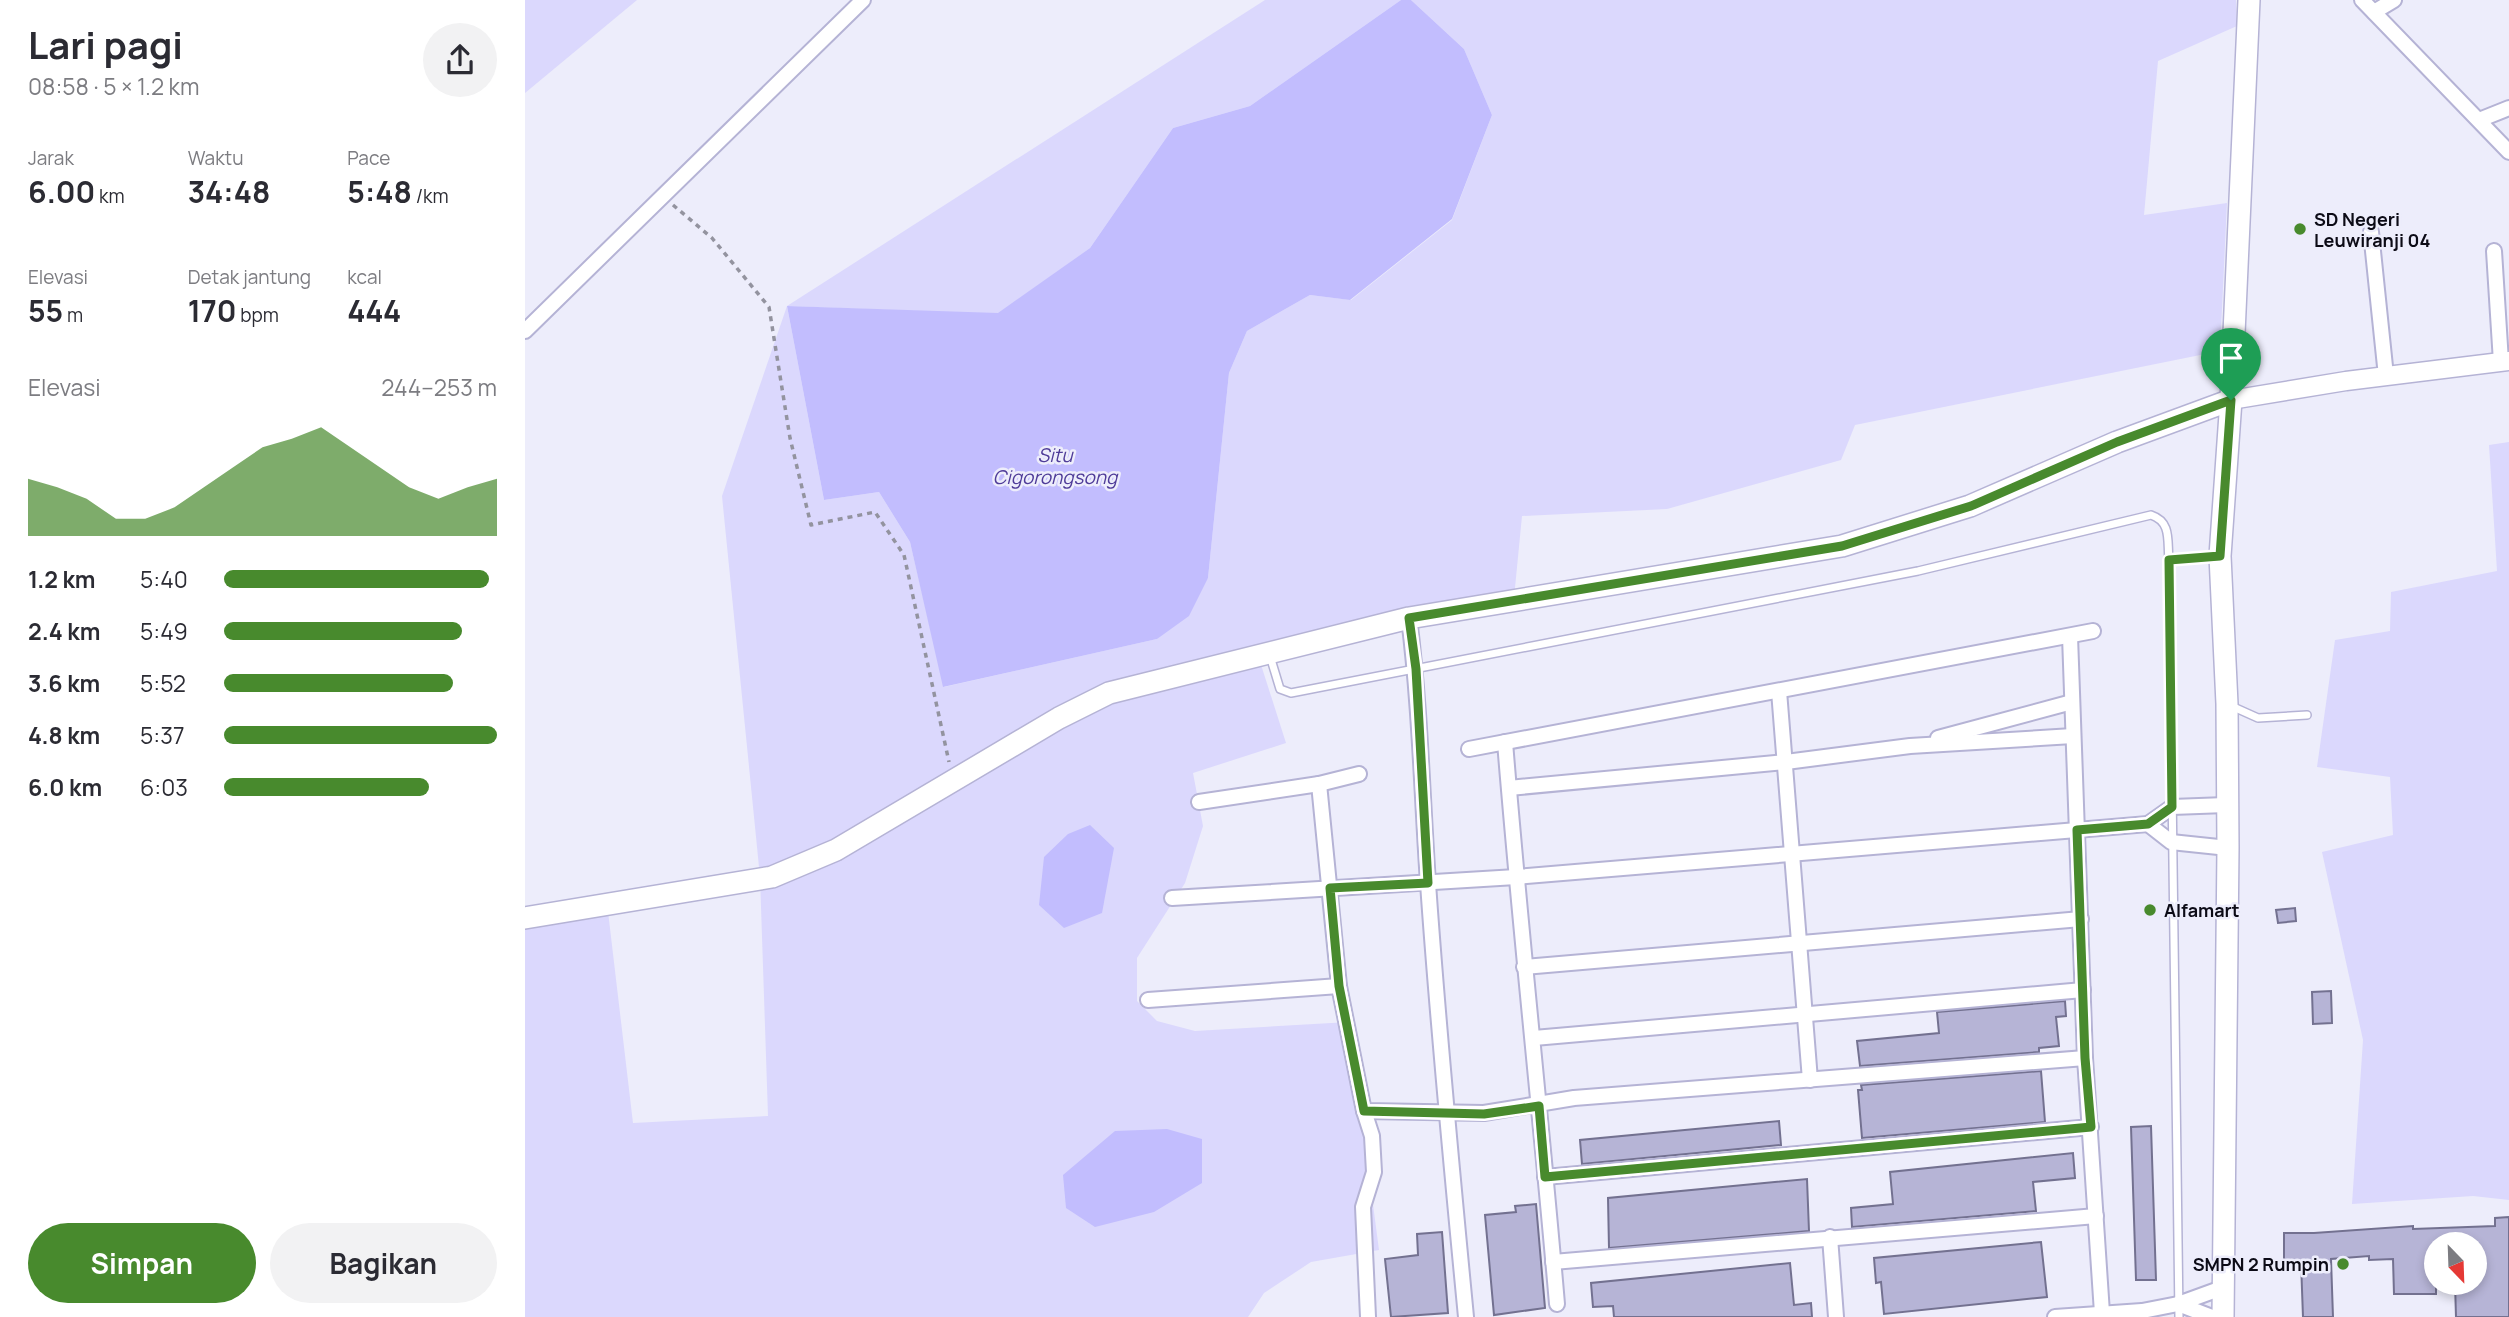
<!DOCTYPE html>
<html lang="id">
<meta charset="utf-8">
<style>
body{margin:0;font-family:Manrope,sans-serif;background:#f2f2f3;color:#2b2b33;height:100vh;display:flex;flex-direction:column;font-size:26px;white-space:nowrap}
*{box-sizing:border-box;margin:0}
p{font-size:23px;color:#7c7c81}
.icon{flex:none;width:38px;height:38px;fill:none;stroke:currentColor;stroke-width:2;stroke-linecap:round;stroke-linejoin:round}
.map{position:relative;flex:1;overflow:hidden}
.panel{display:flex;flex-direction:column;background:#fff;width:525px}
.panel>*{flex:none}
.needle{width:46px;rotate:157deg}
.fabs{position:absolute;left:1899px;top:1232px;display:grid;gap:14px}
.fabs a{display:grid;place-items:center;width:63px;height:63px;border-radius:50%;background:#fff;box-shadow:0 4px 10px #0003;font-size:35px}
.pin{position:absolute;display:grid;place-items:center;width:60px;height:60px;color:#fff;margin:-72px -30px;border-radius:50% 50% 50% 0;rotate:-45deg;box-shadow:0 0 7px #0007}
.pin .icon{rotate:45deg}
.round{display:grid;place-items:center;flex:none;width:74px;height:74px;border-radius:37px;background:#f2f2f3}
.overview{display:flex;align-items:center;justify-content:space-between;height:119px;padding:0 28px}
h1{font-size:38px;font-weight:700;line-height:52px}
.metrics{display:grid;grid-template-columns:repeat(3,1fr);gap:10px;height:119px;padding:7px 28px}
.metrics div{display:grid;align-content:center}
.metrics b{font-size:30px;font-weight:700}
.metrics small{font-size:19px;font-weight:400}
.metrics p{font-size:19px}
.chart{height:196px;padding:14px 28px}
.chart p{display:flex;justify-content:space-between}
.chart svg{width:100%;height:126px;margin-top:7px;fill:#488a2d;opacity:.7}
.button{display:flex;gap:14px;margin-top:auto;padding:14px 28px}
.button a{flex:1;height:80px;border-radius:42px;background:#488a2d;color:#fff;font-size:28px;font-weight:700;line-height:80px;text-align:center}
.button a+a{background:#f2f2f3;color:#2b2b33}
ul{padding:0 28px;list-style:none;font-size:23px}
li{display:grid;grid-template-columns:112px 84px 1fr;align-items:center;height:52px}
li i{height:18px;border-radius:9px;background:#488a2d}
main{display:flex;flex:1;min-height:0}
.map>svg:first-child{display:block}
.green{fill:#dbd8fd}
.water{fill:#c2bdfe}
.building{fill:#b6b4d6;stroke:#737190;stroke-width:2}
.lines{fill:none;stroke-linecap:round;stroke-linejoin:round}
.service-casing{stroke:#b5b3d5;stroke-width:10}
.minor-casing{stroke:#b5b3d5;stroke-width:18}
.tertiary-casing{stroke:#b5b3d5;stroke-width:21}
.secondary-casing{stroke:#b5b3d5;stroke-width:24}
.path{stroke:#93939f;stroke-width:3.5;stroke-dasharray:5 5;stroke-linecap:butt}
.service{stroke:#fff;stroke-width:7}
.minor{stroke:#fff;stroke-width:14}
.tertiary{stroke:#fff;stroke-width:18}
.secondary{stroke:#fff;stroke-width:21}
.route-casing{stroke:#fff;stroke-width:14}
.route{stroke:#488a2d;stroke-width:9}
.poi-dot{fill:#488a2d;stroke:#ededfb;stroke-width:2.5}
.labels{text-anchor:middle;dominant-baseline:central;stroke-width:5;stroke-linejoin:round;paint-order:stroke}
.poi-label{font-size:18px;font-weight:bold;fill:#0c0b16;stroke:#ededfb;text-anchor:start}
.water-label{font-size:19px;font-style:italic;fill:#4f3c99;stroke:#ededfb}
</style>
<main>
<section class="panel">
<div class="overview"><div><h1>Lari pagi</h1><p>08:58 · 5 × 1.2 km</p></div><a class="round"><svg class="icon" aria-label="share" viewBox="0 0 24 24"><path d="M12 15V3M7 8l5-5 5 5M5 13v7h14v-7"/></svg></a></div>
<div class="metrics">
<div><p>Jarak</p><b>6.00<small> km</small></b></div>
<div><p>Waktu</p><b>34:48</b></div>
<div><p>Pace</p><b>5:48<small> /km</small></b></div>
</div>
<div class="metrics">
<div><p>Elevasi</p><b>55<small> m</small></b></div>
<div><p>Detak jantung</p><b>170<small> bpm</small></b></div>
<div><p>kcal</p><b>444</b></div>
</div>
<div class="chart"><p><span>Elevasi</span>244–253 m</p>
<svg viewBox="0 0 160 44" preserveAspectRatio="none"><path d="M0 44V24L10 27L20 31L30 38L40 38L50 34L60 27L70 20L80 13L90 10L100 6L110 13L120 20L130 27L140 31L150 27L160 24V44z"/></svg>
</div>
<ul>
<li><b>1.2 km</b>5:40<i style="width:97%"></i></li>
<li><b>2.4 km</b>5:49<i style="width:87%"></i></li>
<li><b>3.6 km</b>5:52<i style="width:84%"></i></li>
<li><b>4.8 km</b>5:37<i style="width:100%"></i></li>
<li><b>6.0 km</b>6:03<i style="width:75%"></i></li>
</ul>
<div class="button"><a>Simpan</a><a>Bagikan</a></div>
</section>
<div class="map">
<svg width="1984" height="1317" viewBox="0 0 1984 1317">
<rect width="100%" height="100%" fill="#ededfb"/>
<g class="green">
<polygon points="0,0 112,0 0,93"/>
<polygon points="740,0 876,0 725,106 648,128 565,248 473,314 262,306 299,500 354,492 385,542 419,687 632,639 683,578 704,373 722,331 785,295 826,300 927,220 967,115 939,49 886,0 1711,0 1712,26 1633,61 1619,215 1702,203 1695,351 1330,425 1316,460 1142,509 997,516 989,598 731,649 761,743 668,773 678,826 660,883 612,958 612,1001 632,1021 670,1031 824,1022 854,1250 786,1262 739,1293 723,1317 0,1317 0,916 82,903 108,1123 243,1116 235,877 197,496 262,306"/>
<polygon points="1984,442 1984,1200 1948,1196 1827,1204 1838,1040 1797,852 1868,835 1865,777 1792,767 1810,640 1865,631 1866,592 1972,571 1964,445"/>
</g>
<g class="water">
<polygon points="876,0 886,0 939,49 967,115 927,219 825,300 785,295 722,331 704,373 683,578 664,616 632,639 418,687 385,542 354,492 299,500 262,306 473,313 565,248 648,128 725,106"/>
<polygon points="565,825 589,848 577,913 539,928 514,905 519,857 543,834"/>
<polygon points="642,1129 677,1139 677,1183 629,1212 570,1227 541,1208 538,1175 590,1131"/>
</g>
<g class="building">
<polygon points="1770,908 1771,921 1753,923 1751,910"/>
<polygon points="1806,991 1807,1023 1788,1024 1787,992"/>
<polygon points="1540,1001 1541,1016 1531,1017 1534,1046 1514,1048 1514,1052 1335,1066 1332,1041 1414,1033 1412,1012"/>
<polygon points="1516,1071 1520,1122 1337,1138 1333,1090 1337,1090 1336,1085"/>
<polygon points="1254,1121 1256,1145 1057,1164 1055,1140"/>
<polygon points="1626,1126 1631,1280 1611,1280 1606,1127"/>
<polygon points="1548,1153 1550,1178 1508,1182 1511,1211 1327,1227 1326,1208 1368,1204 1365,1172"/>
<polygon points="1282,1179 1284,1231 1084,1248 1083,1198"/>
<polygon points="1011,1204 1020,1308 969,1315 960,1215 991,1212 990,1206"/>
<polygon points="1984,1217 1984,1317 1931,1317 1930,1283 1950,1283 1950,1244 1911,1244 1911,1294 1869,1294 1868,1259 1844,1260 1844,1256 1806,1259 1808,1317 1778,1317 1776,1262 1759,1263 1759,1233 1789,1233 1888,1226 1888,1229 1970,1226 1970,1218"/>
<polygon points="917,1232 923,1313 866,1317 860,1259 893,1255 892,1234"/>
<polygon points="1516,1242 1522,1297 1359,1314 1356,1282 1351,1283 1349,1258"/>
<polygon points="1265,1263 1269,1305 1286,1303 1287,1317 1089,1317 1088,1306 1068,1307 1066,1283"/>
</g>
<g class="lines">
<g class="service-casing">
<g id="service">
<polyline points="1644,560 1691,556"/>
<path d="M745 656 755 689 766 693 1393 571 1626 515C1647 522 1642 541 1644 560L1654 1317"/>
<polyline points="1704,705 1733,718 1782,715"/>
</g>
</g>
<g class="minor-casing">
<g id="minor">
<polyline points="1837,0 1984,152"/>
<polyline points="1849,12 1869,0"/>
<polyline points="1954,120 1984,108"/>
<polyline points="1846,232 1861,376"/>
<polyline points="1969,251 1976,362"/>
<polyline points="0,331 338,0"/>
<path d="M884 618C895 706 897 795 903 883 913 1028 927 1172 941 1317"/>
<polyline points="1545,636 1560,1058 1577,1313"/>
<polyline points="1254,691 1285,1080"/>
<polyline points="1413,738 1547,702"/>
<path d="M980 742C995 929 1016 1116 1032 1304"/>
<polyline points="944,749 1568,631"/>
<polyline points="794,784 814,986 839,1111 959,1113 1049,1098 1560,1058"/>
<polyline points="984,788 1261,762 1385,746 1548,736"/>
<polyline points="674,802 794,784 834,774"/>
<polyline points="1623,824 1646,842 1703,848"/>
<polyline points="647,898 991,877 1623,824 1647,807 1701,805"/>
<polyline points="999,967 1556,919"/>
<polyline points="623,1000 814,986"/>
<polyline points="1009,1038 1558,990"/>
<polyline points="839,1111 847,1136 849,1172 838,1207 843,1317"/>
<polyline points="1020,1177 1566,1127"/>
<polyline points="1305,1237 1311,1317"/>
<polyline points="1028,1262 1571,1216"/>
<polyline points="1653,1304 1687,1317"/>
<polyline points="1530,1317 1617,1311 1653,1304 1697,1288"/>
</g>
</g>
<g class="tertiary-casing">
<polyline id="tertiary" points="1706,400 1821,381 1984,361"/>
</g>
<g class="secondary-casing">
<g id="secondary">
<polyline points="0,918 247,877 311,850 534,718 584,693 884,618 1317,546 1445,506 1592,442 1706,400"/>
<polyline points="1698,1317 1703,848 1702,704 1695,556 1706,400 1724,0"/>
</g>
</g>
<polyline class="path" points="148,205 187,238 244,307 265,438 286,525 350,512 379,555 424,762"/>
<use href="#service" class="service"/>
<use href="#minor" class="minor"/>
<use href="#tertiary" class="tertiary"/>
<use href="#secondary" class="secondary"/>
</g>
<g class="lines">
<g class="route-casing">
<polygon id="route" points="1706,400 1695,556 1644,560 1647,807 1623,824 1552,830 1560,1058 1566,1127 1020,1177 1014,1106 959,1114 839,1111 814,986 805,888 903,883 891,669 884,618 1317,546 1446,506 1592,442"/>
</g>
<use href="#route" class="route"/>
</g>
<g class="poi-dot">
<circle cx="1775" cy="229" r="7"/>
<circle cx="1625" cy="910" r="7"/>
<circle cx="1818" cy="1264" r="7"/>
</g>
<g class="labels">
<g class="poi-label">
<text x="1789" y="219">SD Negeri<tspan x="1789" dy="21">Leuwiranji 04</tspan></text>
<text x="1639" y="910">Alfamart</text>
<text x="1804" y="1264" text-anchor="end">SMPN 2 Rumpin</text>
</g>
<g class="water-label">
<text x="530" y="455">Situ<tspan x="530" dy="22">Cigorongsong</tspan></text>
</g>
</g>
</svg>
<div class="fabs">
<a><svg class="needle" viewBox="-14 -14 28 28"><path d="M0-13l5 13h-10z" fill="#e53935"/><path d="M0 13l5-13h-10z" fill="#7c7c81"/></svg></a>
</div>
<div class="pin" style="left:1706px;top:400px;background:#1e9e55"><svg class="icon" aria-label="arrive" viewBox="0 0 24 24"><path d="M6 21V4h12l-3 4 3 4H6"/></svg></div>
</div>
</main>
